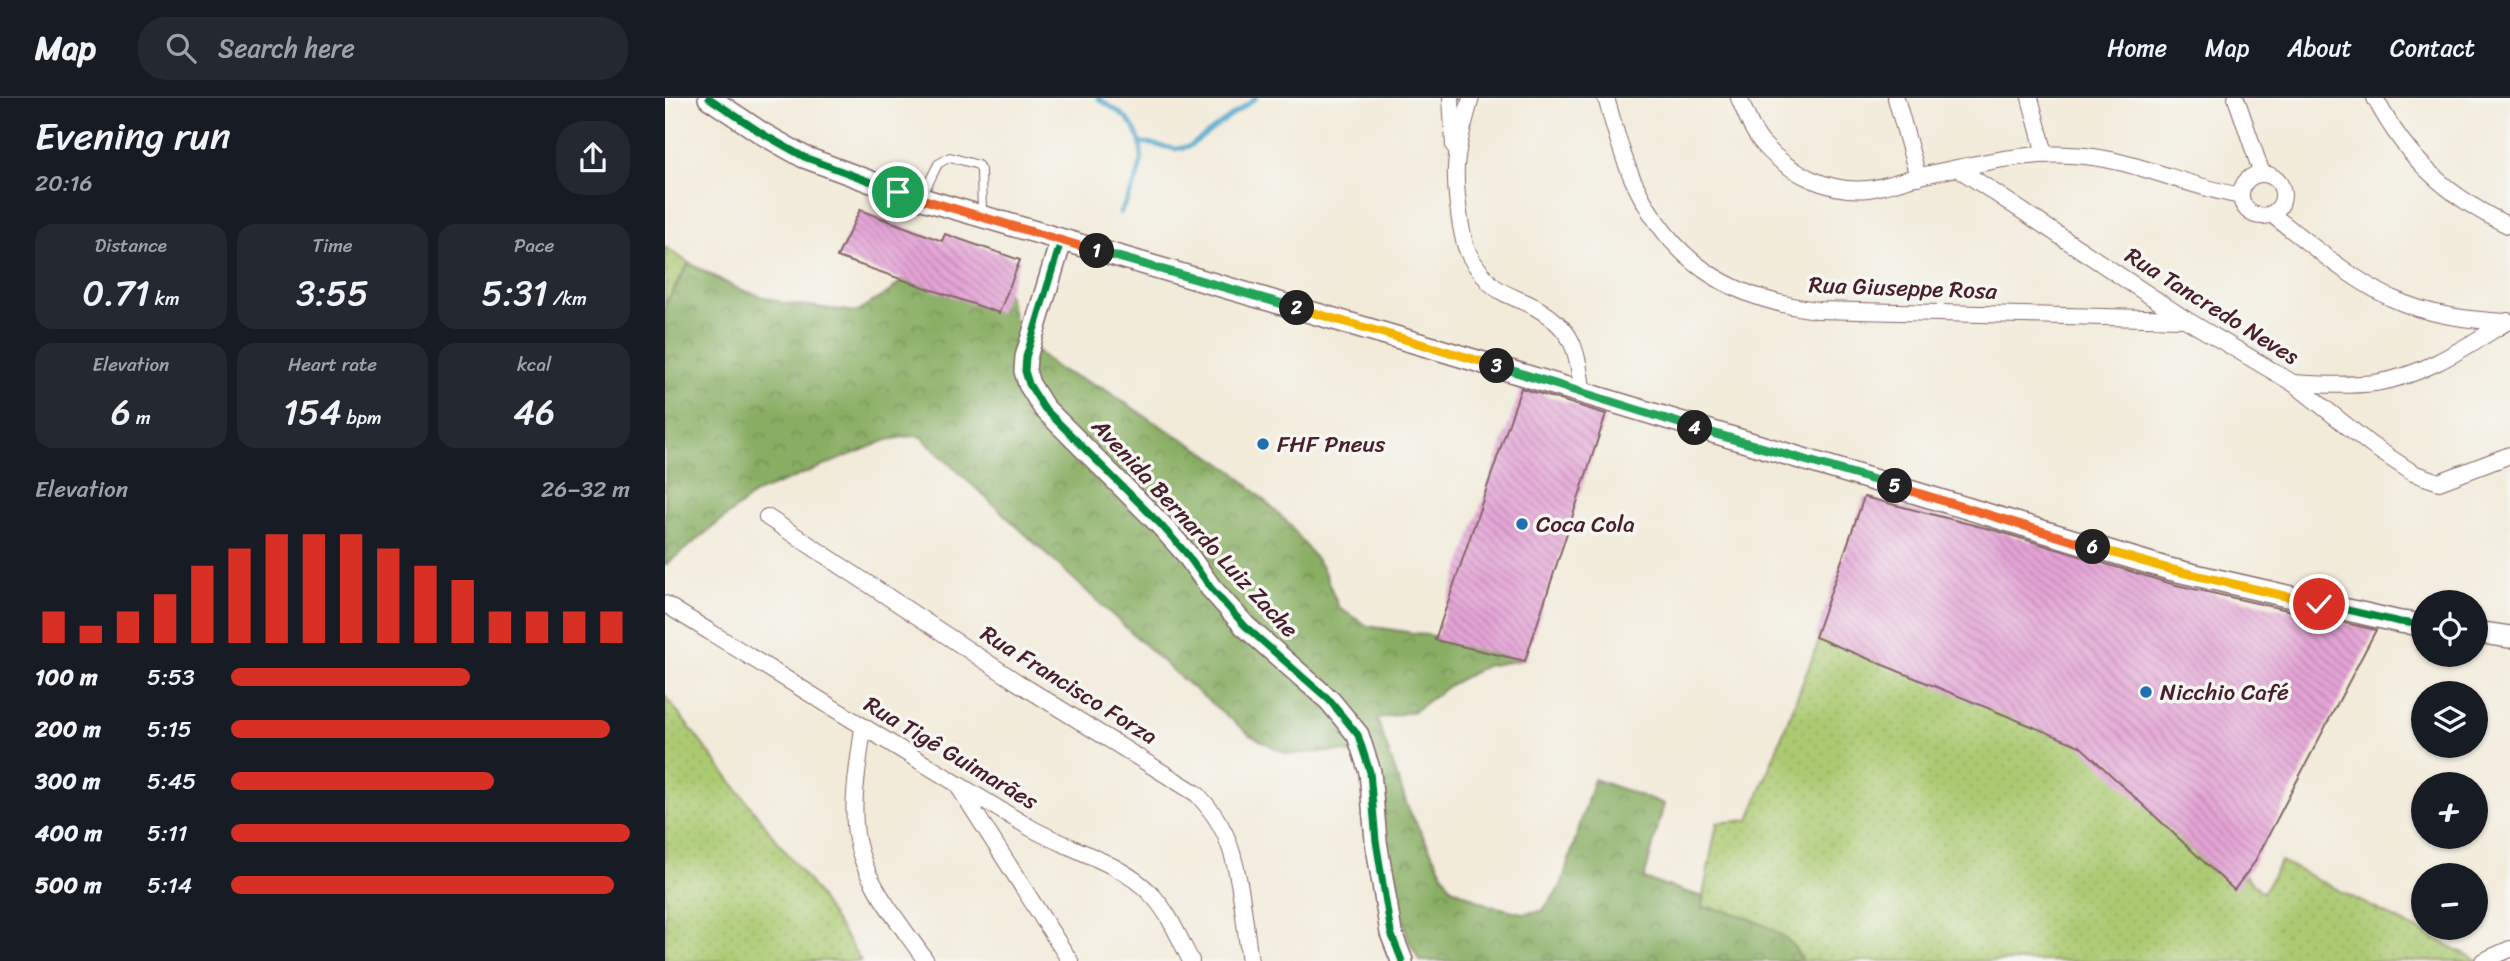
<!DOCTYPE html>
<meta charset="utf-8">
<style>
body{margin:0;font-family:Sriracha,sans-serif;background:#242831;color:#f1f3f6;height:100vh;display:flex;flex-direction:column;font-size:26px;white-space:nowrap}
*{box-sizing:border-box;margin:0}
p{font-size:23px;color:#9ea1a6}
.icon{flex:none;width:38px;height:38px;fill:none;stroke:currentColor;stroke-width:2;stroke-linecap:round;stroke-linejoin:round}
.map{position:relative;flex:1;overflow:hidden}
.drawer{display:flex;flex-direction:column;background:#171b24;width:665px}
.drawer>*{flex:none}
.fabs{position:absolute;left:1746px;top:492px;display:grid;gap:14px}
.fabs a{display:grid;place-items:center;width:77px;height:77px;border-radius:50%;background:#171b24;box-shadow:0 2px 5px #0004;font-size:35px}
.pin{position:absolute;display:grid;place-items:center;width:60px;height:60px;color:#fff;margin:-30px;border:4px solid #fff;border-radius:50%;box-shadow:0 2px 7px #0007}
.km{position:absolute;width:35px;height:35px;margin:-18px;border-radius:50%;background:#222;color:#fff;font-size:19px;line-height:35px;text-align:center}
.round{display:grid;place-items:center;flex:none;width:74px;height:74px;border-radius:28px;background:#242831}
.overview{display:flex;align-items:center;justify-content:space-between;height:119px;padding:0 35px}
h1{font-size:38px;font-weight:600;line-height:52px}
.metrics{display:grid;grid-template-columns:repeat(3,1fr);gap:10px;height:119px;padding:7px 35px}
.metrics div{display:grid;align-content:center;border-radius:18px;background:#242831;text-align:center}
.metrics b{font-size:35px;font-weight:600}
.metrics small{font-size:19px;font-weight:400}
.metrics p{font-size:19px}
.chart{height:196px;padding:14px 35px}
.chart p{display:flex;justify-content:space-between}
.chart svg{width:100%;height:126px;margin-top:7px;stroke:#d93025;stroke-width:6}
ul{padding:0 35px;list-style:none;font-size:23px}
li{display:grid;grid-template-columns:112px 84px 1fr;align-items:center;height:52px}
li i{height:18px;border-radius:9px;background:#d93025}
header{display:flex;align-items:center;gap:42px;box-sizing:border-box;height:98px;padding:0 35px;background:#171b24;border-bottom:2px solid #363941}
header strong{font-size:33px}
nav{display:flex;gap:38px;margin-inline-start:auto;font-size:24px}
.search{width:490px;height:63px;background:#242831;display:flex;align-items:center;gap:18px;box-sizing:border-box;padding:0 24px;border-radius:28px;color:#9ea1a6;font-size:26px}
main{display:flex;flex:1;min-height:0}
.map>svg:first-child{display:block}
.grass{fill:url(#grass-dots);stroke:#7b744e;stroke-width:2}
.forest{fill:url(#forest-crowns);stroke:#6a6648;stroke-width:2}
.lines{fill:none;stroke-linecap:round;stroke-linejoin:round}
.stream{stroke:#4da5ca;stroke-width:4.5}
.building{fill:url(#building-back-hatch)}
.service-casing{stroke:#856668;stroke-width:10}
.minor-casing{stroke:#856668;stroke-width:18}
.tertiary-casing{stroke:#856668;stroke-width:24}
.service{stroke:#fff;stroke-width:8}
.minor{stroke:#fff;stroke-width:16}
.tertiary{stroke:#fff;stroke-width:21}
.cycleway-casing{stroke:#f6f6f2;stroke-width:11}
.cycleway{stroke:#00873e;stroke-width:7}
.split-1-casing{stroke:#fff;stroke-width:14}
.split-2-casing{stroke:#fff;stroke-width:14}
.split-3-casing{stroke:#fff;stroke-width:14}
.split-4-casing{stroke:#fff;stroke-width:14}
.split-5-casing{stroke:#fff;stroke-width:14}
.split-6-casing{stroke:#fff;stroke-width:14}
.split-7-casing{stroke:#fff;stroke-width:14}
.split-1{stroke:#f0652b;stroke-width:9}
.split-2{stroke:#22a559;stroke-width:9}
.split-3{stroke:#f5b400;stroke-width:9}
.split-4{stroke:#22a559;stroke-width:9}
.split-5{stroke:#22a559;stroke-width:9}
.split-6{stroke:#f0652b;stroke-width:9}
.split-7{stroke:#f5b400;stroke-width:9}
.poi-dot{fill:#1f6fb2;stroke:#f6f6f2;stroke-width:2.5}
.labels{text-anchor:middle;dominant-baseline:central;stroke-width:7;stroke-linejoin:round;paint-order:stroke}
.street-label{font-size:23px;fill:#4a1f2b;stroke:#f6f6f2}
.poi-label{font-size:23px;fill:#4a1f2b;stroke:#f6f6f2;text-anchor:start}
</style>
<header>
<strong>Map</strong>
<div class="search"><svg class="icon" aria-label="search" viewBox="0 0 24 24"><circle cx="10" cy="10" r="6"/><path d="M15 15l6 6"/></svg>Search here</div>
<nav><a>Home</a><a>Map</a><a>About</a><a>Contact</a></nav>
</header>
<main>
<section class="drawer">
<div class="overview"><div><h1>Evening run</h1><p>20:16</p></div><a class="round"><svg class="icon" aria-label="share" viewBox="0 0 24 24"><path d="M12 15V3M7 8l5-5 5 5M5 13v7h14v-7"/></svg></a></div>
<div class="metrics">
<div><p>Distance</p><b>0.71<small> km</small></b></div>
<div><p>Time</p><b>3:55</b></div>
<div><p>Pace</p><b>5:31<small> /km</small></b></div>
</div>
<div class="metrics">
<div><p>Elevation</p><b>6<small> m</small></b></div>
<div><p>Heart rate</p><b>154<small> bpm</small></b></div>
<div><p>kcal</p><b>46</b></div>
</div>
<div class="chart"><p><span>Elevation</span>26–32 m</p>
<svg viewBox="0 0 160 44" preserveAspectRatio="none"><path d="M5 44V33M15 44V38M25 44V33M35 44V27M45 44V17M55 44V11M65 44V6M75 44V6M85 44V6M95 44V11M105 44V17M115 44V22M125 44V33M135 44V33M145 44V33M155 44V33"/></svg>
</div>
<ul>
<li><b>100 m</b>5:53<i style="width:60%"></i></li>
<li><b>200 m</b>5:15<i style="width:95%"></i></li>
<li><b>300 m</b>5:45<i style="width:66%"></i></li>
<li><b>400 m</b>5:11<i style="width:100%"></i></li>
<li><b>500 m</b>5:14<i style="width:96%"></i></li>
</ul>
</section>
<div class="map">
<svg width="1845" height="863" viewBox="0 0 1845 863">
<defs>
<pattern id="grass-dots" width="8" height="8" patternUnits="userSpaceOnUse" patternTransform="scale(1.75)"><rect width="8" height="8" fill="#acca72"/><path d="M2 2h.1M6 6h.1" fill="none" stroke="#96ad63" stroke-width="1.8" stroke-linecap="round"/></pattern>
<pattern id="forest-crowns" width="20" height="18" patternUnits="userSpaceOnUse" patternTransform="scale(1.75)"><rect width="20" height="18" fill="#89ae64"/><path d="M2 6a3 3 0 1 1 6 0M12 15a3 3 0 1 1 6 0" fill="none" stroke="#728d53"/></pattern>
<pattern id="building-back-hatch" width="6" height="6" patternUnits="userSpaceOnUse" patternTransform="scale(1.75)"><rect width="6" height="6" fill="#e4a4d6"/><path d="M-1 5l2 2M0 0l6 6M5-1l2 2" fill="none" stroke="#bb85ae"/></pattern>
</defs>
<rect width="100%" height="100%" fill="#f6f6f2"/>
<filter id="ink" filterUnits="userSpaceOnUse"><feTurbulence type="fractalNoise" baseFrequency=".0143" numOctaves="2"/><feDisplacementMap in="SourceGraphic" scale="14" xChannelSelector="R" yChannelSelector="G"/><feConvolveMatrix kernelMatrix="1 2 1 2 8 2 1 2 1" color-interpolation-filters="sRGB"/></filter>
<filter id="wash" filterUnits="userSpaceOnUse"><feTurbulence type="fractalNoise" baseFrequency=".00686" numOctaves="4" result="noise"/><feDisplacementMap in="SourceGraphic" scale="28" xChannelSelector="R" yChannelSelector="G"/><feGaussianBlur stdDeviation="1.57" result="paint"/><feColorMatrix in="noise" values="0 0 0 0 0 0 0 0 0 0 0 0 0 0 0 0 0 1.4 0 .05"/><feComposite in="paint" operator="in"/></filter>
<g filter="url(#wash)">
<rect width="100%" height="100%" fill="#f2ebda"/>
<g class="grass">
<polygon points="0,149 24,165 0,207"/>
<path d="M1208 405 1407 609 1598 795 1616 763 1814 863H1138C1133 856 1128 846 1121 841 1098 822 1065 812 1036 809L1052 725 1084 722Z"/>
<polygon points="0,598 148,789 196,863 0,863"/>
</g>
<path class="forest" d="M24 165 71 190 118 205 191 214 224 194 245 175 342 194 349 221 371 252 392 271 439 291 489 324 540 354 569 374 624 426 657 469 674 510 703 528 787 541 857 562 820 568 785 587 749 613 712 621 743 710 785 789 823 807 857 815 877 813 896 788 929 681 999 706 979 781 1038 799 1037 809C1065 812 1098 823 1121 841 1128 846 1133 856 1138 863H755L743 841 713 714 705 662 677 653 622 656 585 637 511 576 260 343 259 339 246 338 222 342 91 395 0 467V207Z"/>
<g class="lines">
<g class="stream">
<path d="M433 0C442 7 457 14 464 23 489 54 471 85 455 115"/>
<polyline points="475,44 511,51 525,48 591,0"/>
</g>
</g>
<g id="blocks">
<g class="building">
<polygon points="195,112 277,143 280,136 355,162 334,215 172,159"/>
<polygon points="856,290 941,316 860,563 770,542"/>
<polygon points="1199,399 1332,433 1507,486 1711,532 1589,765 1569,792 1415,648 1150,539"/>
</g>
</g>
</g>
<g filter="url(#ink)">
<use href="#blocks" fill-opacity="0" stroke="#856668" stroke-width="2"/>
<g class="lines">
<g class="service-casing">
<polyline id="service" points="256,100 273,66 285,59 313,67 316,72 317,116"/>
</g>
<g class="minor-casing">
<g id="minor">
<polyline points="786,0 789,48"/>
<path d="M806 0C800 22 792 46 791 69 790 88 795 137 803 154 807 164 818 177 825 185 837 197 853 200 868 208 911 232 911 251 918 296"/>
<path d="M941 0C949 27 956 56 968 82 1005 163 1064 201 1152 212L1520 221"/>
<path d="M1074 0C1081 16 1087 34 1099 47 1124 75 1164 95 1203 91 1220 89 1237 82 1254 78 1304 68 1355 54 1406 57 1465 59 1518 88 1576 98"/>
<polyline points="1231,0 1253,79"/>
<polyline points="1365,0 1380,56"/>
<polyline points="1571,0 1597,76"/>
<path d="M1710 0C1741 60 1784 100 1845 128"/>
<polyline points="1294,71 1520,221 1628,285 1706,347 1748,375 1774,384 1845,357"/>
<circle cx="1597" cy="97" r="21"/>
<path d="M1606 116C1644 145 1683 179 1726 200 1763 217 1802 222 1842 224"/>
<path d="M1628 285C1656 287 1683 288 1710 285 1759 278 1802 248 1843 223"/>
<path d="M102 419 352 584 532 696C543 708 553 721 560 736 576 772 579 823 585 863"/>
<path d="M0 506C121 581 241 656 364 729 400 750 457 765 485 795 504 814 514 840 526 863"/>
<path d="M198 629C194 665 185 706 192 742 200 786 236 826 261 863"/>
<polyline points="295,691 405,863"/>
<polyline points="1818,863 1845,851"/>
</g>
</g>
<g class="tertiary-casing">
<g id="tertiary">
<polyline points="44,0 98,36 139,59 233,94 772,251 1504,471 1735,524 1759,527"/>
<polyline points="396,143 361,259 360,273 364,286 379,310 496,427 521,455 546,490 580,528 665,603 693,637 705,674 711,743 726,835 737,863"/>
<polyline points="1811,534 1845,539"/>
</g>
</g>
<use href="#service" class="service"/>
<use href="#minor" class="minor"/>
<use href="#tertiary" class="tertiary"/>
<g class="cycleway-casing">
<g id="cycleway">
<polyline points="44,0 98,36 139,59 233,94 772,251 1504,471 1735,524 1759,527"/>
<polyline points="396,143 361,259 360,273 364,286 379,310 496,427 521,455 546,490 580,528 665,603 693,637 705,674 711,743 726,835 737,863"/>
</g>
</g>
<use href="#cycleway" class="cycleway"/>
</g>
</g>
<g class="lines" filter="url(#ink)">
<g class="split-1-casing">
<polyline id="split-1" points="233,94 432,153"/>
</g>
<g class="split-2-casing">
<polyline id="split-2" points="432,153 632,210"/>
</g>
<g class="split-3-casing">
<polyline id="split-3" points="632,210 832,268"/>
</g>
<g class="split-4-casing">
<polyline id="split-4" points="832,268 1030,330"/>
</g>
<g class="split-5-casing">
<polyline id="split-5" points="1030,330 1230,388"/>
</g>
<g class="split-6-casing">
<polyline id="split-6" points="1230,388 1428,449"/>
</g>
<g class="split-7-casing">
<polyline id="split-7" points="1428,449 1504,471 1654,506"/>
</g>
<use href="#split-1" class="split-1"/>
<use href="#split-2" class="split-2"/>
<use href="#split-3" class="split-3"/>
<use href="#split-4" class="split-4"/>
<use href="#split-5" class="split-5"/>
<use href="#split-6" class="split-6"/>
<use href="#split-7" class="split-7"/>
</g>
<g class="poi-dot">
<circle cx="598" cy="346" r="7"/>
<circle cx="857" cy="426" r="7"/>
<circle cx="1481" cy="594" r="7"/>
</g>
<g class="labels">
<g class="street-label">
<text transform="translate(1238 190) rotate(2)">Rua Giuseppe Rosa</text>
<text transform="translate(1547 208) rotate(32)">Rua Tancredo Neves</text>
<text transform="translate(530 430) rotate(47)">Avenida Bernardo Luiz Zache</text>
<text transform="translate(404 587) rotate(32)">Rua Francisco Forza</text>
<text transform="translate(286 655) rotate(31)">Rua Tigê Guimarães</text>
</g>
<g class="poi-label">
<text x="612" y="346">FHF Pneus</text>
<text x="871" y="426">Coca Cola</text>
<text x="1495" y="594">Nicchio Café</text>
</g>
</g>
</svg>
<div class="fabs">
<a><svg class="icon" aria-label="locate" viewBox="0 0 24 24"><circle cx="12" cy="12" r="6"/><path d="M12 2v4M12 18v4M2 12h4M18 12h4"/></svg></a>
<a><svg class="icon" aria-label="layers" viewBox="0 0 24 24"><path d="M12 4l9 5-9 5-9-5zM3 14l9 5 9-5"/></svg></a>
<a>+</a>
<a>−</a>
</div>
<div class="pin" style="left:233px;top:94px;background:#1e9e55"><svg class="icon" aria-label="arrive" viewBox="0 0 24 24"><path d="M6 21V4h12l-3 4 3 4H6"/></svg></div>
<div class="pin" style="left:1654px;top:506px;background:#d93025"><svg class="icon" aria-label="check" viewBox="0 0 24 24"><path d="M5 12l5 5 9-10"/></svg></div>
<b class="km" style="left:432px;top:153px">1</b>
<b class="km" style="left:632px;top:210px">2</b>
<b class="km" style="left:832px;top:268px">3</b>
<b class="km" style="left:1030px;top:330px">4</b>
<b class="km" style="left:1230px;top:388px">5</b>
<b class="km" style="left:1428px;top:449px">6</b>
</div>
</main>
